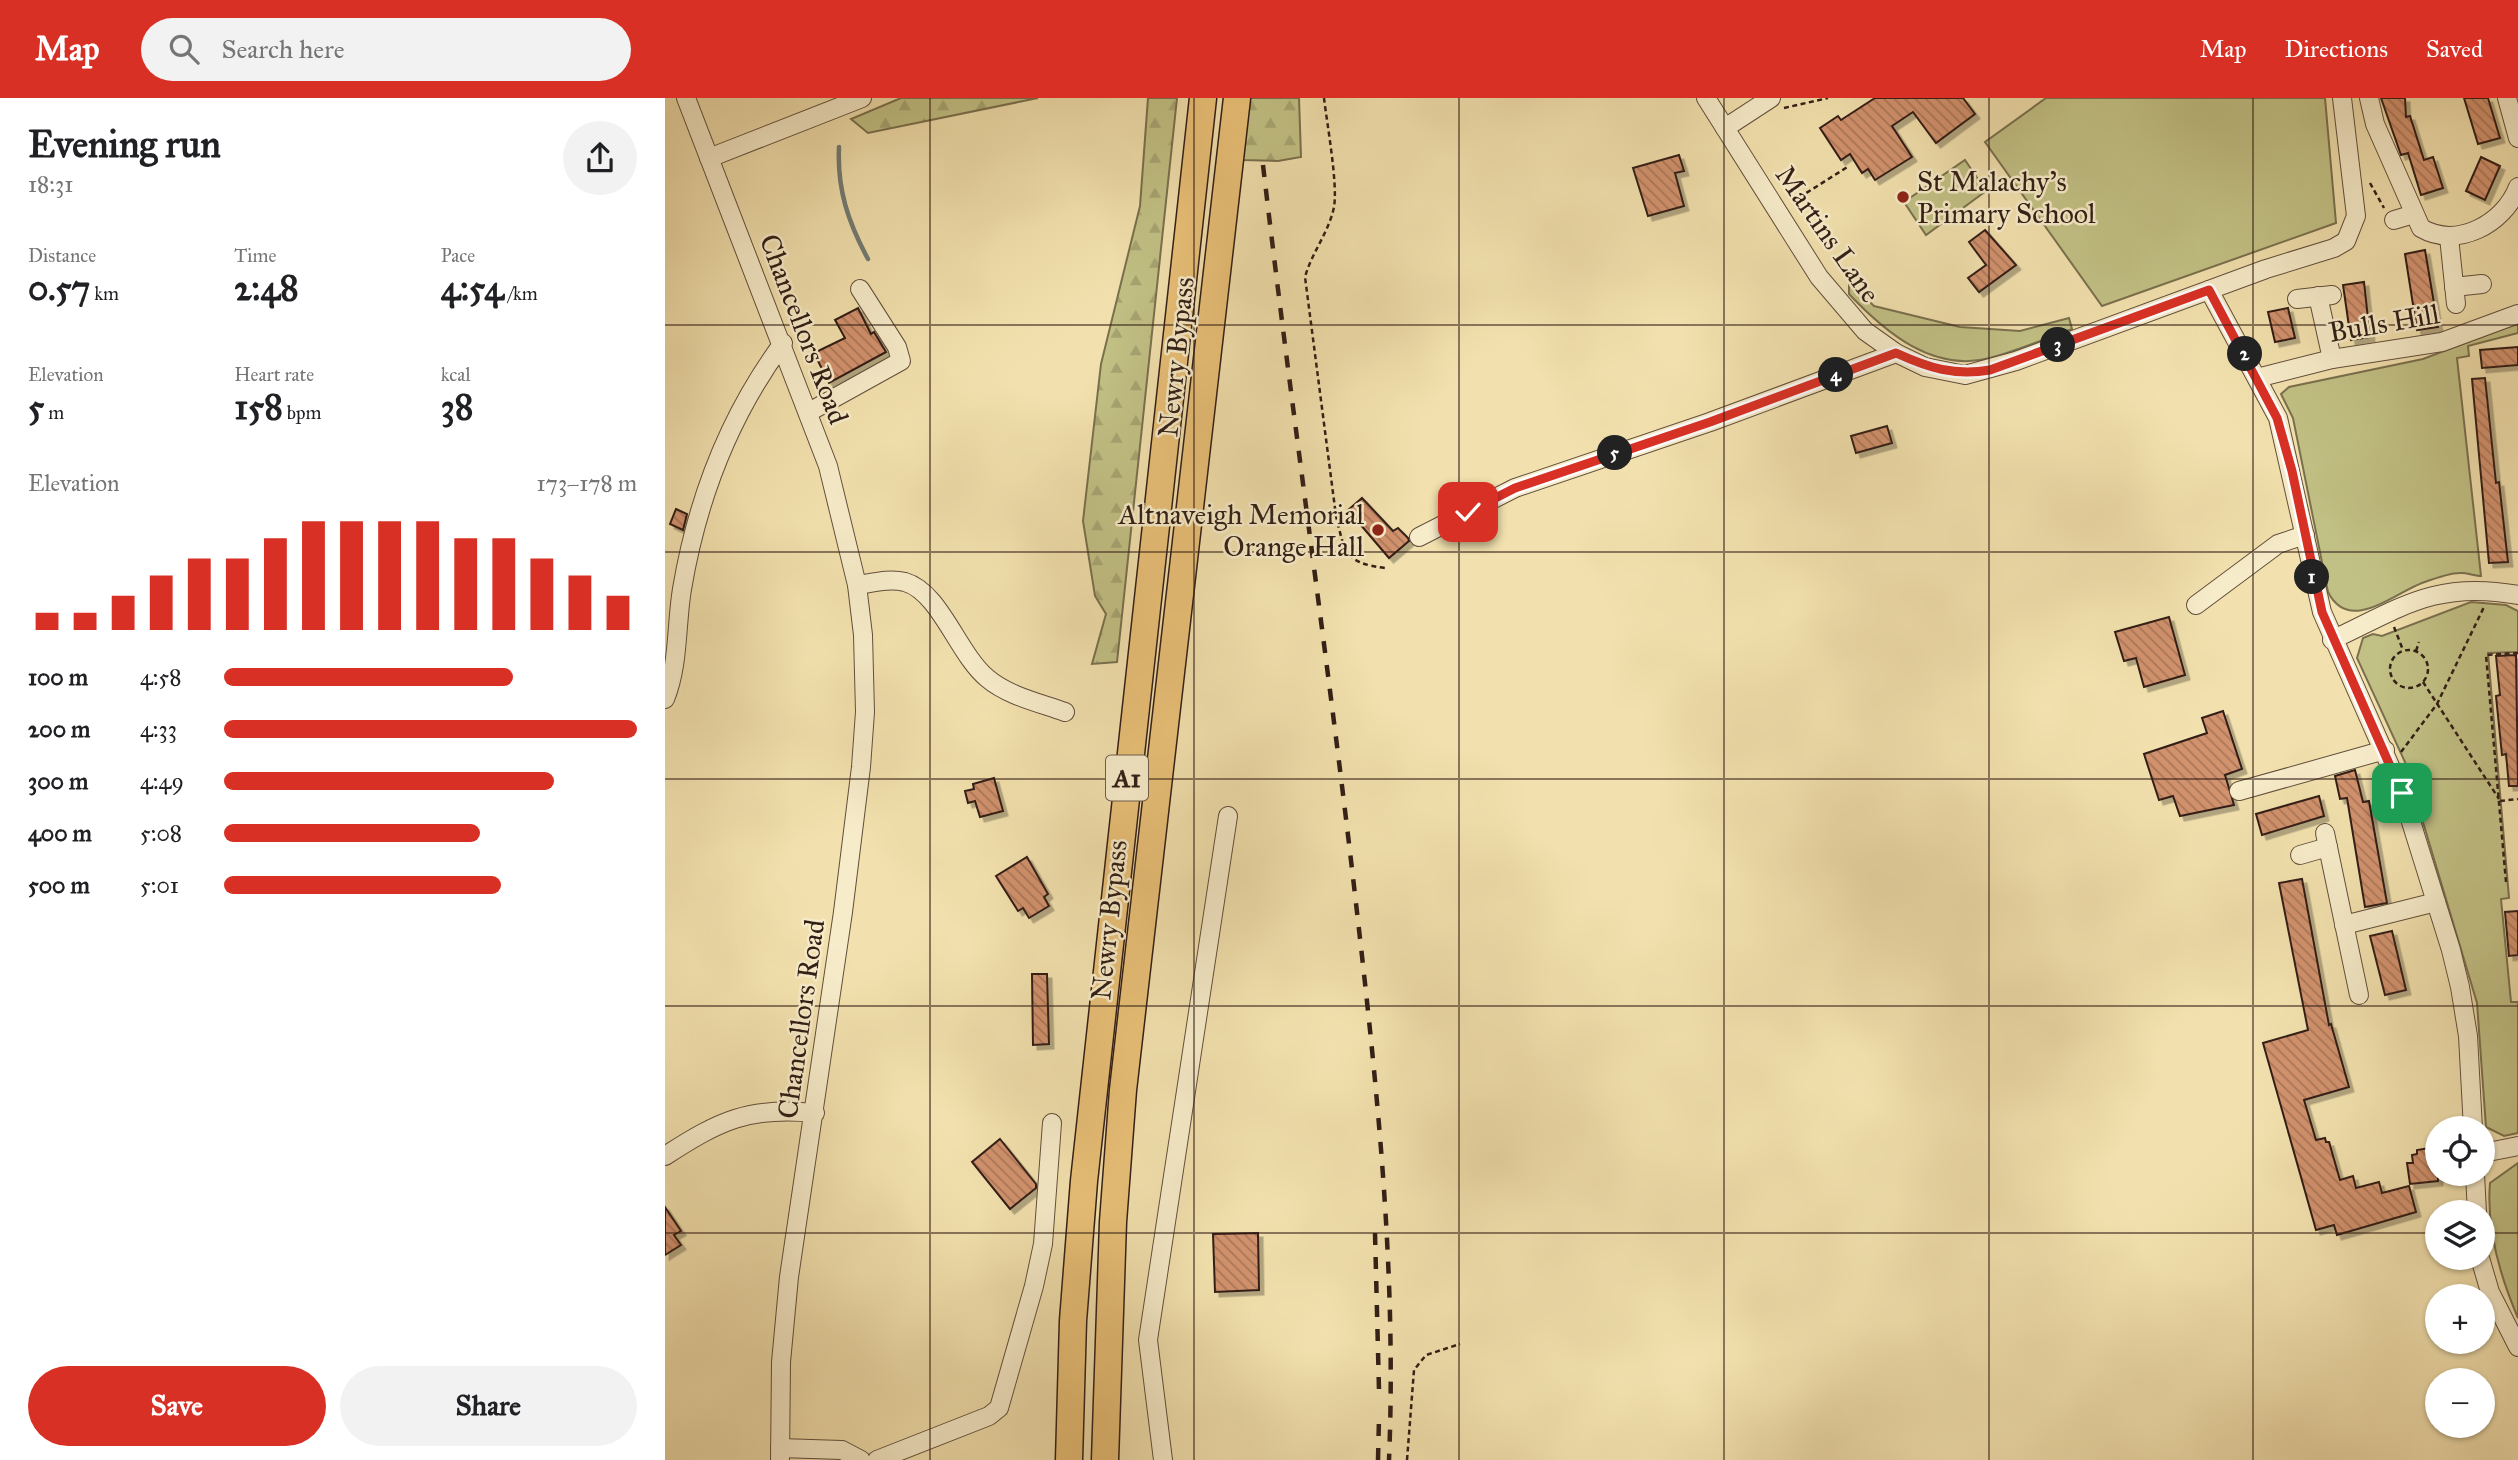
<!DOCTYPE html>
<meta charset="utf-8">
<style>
body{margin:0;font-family:"IM FELL Great Primer",serif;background:#f2f2f2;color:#202124;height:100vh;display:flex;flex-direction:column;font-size:26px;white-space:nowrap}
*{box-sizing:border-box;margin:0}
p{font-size:23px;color:#757577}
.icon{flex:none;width:38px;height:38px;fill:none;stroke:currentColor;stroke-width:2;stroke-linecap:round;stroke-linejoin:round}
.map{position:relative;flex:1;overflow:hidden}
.panel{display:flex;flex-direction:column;background:#fff;width:665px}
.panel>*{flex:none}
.buttons{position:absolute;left:1760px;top:1018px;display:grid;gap:14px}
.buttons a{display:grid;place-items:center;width:70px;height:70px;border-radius:50%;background:#fff;box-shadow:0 2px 5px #0004;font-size:35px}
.pin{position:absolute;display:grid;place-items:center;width:60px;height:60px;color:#fff;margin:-30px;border-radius:14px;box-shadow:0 4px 10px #0006}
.km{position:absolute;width:35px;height:35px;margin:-18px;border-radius:50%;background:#222;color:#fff;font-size:19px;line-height:35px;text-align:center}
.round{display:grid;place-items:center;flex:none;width:74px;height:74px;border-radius:37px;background:#f2f2f2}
.summary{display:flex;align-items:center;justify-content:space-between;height:119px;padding:0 28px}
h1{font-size:38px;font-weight:800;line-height:52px}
.figures{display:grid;grid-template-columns:repeat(3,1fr);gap:10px;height:119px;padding:7px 28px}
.figures div{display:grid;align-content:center}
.figures b{font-size:35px;font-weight:800}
.figures small{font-size:19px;font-weight:400}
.figures p{font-size:19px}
.chart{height:196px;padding:14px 28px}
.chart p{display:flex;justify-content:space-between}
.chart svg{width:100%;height:126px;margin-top:7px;stroke:#d93025;stroke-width:6}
.cta{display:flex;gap:14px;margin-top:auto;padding:14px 28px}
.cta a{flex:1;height:80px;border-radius:42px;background:#d93025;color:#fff;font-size:28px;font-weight:800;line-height:80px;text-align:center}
.cta a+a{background:#f2f2f2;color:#202124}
ul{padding:0 28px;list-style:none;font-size:23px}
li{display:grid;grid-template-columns:112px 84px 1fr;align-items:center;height:52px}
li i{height:18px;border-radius:9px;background:#d93025}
header{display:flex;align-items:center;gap:42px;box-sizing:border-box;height:98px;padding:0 35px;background:#d93025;color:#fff}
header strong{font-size:33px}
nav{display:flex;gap:38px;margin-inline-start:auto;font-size:24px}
.search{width:490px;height:63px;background:#f2f2f2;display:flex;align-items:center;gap:18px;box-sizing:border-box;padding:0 24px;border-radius:38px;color:#757577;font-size:26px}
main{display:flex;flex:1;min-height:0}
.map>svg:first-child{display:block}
.green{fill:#c2c185;stroke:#7a704e;stroke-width:2}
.forest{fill:url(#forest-firs);stroke:#7a704e;stroke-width:2}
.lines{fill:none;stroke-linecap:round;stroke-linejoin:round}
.stream{stroke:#737c75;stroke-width:4.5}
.building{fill:url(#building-back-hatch);stroke:#321e16;stroke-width:2;filter:url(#shadow)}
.minor-casing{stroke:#624f3c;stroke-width:20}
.highway-casing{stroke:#321e16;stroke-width:29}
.path{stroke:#321e16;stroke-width:2.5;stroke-dasharray:5 3.5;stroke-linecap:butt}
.minor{stroke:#f7ecca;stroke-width:18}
.highway{stroke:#e9c077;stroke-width:26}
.rail{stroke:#321e16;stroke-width:4.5;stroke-dasharray:12 12;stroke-linecap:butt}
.route-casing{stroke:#fff;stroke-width:14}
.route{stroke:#d93025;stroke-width:9}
.grid{fill:none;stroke:#321e16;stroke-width:2;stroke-opacity:0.55}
.poi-dot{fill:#8f2418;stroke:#f7ecca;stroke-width:2.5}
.labels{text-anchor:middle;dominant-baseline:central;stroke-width:5;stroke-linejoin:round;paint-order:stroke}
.shield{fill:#f7ecca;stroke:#6d5c4c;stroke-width:2}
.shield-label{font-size:26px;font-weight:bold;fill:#321e16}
.poi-label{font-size:28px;fill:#321e16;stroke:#f7ecca;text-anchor:start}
.street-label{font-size:28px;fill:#321e16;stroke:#f7ecca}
</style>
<header>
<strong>Map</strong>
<div class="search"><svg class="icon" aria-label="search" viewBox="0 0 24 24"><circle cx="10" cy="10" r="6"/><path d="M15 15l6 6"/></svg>Search here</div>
<nav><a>Map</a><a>Directions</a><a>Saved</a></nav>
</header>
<main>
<section class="panel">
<div class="summary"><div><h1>Evening run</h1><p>18:31</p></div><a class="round"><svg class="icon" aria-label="share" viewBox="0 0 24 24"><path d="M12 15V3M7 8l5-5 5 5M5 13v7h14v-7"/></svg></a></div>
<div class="figures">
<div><p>Distance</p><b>0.57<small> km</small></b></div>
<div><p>Time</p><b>2:48</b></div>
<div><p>Pace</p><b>4:54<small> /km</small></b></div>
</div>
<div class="figures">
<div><p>Elevation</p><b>5<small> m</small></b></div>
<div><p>Heart rate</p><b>158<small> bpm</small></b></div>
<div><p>kcal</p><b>38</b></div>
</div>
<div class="chart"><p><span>Elevation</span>173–178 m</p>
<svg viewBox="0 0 160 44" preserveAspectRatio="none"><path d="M5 44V38M15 44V38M25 44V32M35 44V25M45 44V19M55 44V19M65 44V12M75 44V6M85 44V6M95 44V6M105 44V6M115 44V12M125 44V12M135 44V19M145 44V25M155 44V32"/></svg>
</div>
<ul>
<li><b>100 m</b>4:58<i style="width:70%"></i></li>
<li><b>200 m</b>4:33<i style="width:100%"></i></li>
<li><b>300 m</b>4:49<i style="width:80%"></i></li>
<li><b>400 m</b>5:08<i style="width:62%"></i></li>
<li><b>500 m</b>5:01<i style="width:67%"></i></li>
</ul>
<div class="cta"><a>Save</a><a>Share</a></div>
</section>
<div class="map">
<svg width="1853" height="1362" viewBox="0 0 1853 1362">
<defs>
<pattern id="forest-firs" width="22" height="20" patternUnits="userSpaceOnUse" patternTransform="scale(1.75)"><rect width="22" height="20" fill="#c2c185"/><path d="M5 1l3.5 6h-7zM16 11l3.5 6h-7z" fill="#a7a572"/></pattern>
<pattern id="building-back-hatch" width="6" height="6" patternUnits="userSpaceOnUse" patternTransform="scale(1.75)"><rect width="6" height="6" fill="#d2926e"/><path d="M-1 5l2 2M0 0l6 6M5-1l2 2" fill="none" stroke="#ab7759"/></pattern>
<filter id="shadow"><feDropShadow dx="4.5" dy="4.5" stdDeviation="0" flood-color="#0004"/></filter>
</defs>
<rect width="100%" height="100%" fill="#f2e1ae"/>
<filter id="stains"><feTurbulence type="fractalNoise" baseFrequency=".00286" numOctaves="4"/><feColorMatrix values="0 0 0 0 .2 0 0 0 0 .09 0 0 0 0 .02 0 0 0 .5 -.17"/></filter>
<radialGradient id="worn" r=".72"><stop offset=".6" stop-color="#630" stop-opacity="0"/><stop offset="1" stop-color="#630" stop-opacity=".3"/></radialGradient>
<g class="green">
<polygon points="1381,0 1660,0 1671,125 1437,208 1320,44"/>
<polygon points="1300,62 1321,93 1261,137 1239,104"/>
<path d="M1184 184 1209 208 1295 229 1355 233 1404 220 1407 231C1380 241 1352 253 1325 260 1268 275 1220 234 1184 196Z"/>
<path d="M1853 225V235L1803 248 1804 258 1792 260 1816 478C1808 478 1801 474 1795 475 1784 475 1768 481 1757 485 1728 496 1684 536 1663 494L1628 320 1616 296 1624 289 1758 261Z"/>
<polygon points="1806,504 1841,507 1853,513 1853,554 1823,555 1844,800 1836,801 1846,904 1853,904 1853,1035 1839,1038 1821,1029 1812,905 1740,664 1692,560 1698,540 1708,536 1717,538"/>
<path d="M1853 1065V1220C1835 1178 1821 1132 1825 1085Z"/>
</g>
<g class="forest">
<polygon points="236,0 373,0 203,35 186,21"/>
<polygon points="483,0 512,0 452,564 427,566 441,516 430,498 418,423 436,266 475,108"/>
<polygon points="583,0 634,0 636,59 613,63 578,62"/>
</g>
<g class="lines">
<path class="stream" d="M174 49C172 91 183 124 203 161"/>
</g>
<g class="building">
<polygon points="1210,0 1298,0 1310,16 1271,45 1248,14 1227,28 1247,59 1210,82 1203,71 1197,75 1185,56 1176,62 1155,30 1173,18 1176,22"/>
<polygon points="1716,0 1740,0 1741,19 1745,18 1759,62 1768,59 1778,90 1756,97 1743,55 1736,57"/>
<polygon points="1799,0 1823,0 1835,40 1813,46"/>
<polygon points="1014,57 1019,73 1010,75 1019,108 983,118 968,70"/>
<polygon points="1816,59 1835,68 1820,102 1801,93"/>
<polygon points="1320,132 1351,167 1314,194 1303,180 1321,167 1304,144"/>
<polygon points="1760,152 1773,229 1752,232 1740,156"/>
<polygon points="1699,184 1705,239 1686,242 1678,187"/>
<polygon points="193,210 206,236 209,234 221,254 164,285 149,255 180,240 170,222"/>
<polygon points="1623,210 1630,240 1610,244 1603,214"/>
<polygon points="1853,249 1853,267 1817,270 1815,252"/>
<polygon points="1820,280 1831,385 1834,384 1843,464 1824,465 1807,281"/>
<polygon points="1222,328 1227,345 1191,355 1186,338"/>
<polygon points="697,400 728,433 733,430 743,440 744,443 724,460 683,412"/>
<polygon points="11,411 22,416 18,432 5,426"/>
<polygon points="1504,519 1520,577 1479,589 1471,560 1459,563 1450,534"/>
<polygon points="1851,557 1853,688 1844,688 1841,656 1837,657 1831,598 1835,597 1831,558"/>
<polygon points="1558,613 1577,671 1560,677 1569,707 1515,718 1508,698 1494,702 1479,656 1542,635 1537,620"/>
<polygon points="1690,672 1698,704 1704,703 1722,805 1700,809 1682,700 1675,701 1670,678"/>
<polygon points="329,680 338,713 315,719 310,703 303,705 300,693 309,691 308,686"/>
<polygon points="1654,698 1659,718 1597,737 1591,716"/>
<polygon points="362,759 383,796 379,799 384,808 364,820 358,810 353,813 331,778"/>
<polygon points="1637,781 1664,927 1666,926 1684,989 1639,1002 1651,1042 1660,1040 1661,1044 1664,1044 1675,1082 1688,1078 1691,1090 1714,1084 1717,1095 1744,1088 1751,1114 1672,1137 1669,1127 1651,1132 1598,945 1643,932 1614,785"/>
<polygon points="1853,813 1853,857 1844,858 1840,814"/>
<polygon points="1727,833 1741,892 1720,897 1705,838"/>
<polygon points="367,876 382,876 384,946 368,947"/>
<polygon points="335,1041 371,1086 371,1090 345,1111 307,1064"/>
<polygon points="1765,1050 1768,1069 1773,1068 1773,1083 1745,1086 1742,1065 1748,1065 1747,1057 1752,1056 1752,1052"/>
<polygon points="0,1109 16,1133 9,1137 16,1147 0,1157"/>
<polygon points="593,1135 594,1192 550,1194 548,1136"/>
</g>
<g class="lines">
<g class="minor-casing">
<g id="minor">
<polyline points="21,0 163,368 192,487 198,537 200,614 196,669 178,814 124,1179 116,1264 115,1362"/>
<polyline points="1041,0 1154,179 1200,233 1231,255 1260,269 1300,277 1351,263 1601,171 1669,150 1681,143 1691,118 1677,0"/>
<path d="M1704 0 1710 26 1756 130C1792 151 1839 126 1853 89"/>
<polyline points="1842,0 1853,40"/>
<polyline points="1060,30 1106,0"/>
<polyline points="44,60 197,0"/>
<polyline points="1729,122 1749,116"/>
<polyline points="1784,139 1791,206"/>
<polyline points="1789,189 1817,186"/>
<polyline points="1544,192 1613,320 1657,514 1737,695 1786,852 1795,889 1803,938 1808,1031"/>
<polyline points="1653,198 1667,261"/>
<polyline points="1632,201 1667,197"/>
<polyline points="1592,280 1667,261 1777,244 1853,216"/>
<polyline points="144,314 236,263 232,249 195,191"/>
<polyline points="754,439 850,390 1045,324 1231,255"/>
<path d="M192 487C207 485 224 480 240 484 275 494 293 556 322 580 343 598 375 605 400 614"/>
<polyline points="1531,507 1613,446 1640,437"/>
<path d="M1667 542C1737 509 1772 482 1853 497"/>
<path d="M0 601C14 567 11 527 17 491 32 402 64 318 118 245"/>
<polyline points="1574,693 1720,652"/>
<polyline points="1660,735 1694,897"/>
<polyline points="1635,757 1663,749"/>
<polyline points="1679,827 1771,804"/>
<polyline points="1818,1055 1853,1048"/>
<path d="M0 1058C54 1023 84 1008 150 1015"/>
<polyline points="1810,1076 1812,1115"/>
<polyline points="1815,1160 1825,1194 1853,1249"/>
<polyline points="115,1350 177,1352 196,1362"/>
<polyline points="212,1362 324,1318 334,1310 369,1188 378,1146 387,1025"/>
<polyline points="498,1362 483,1242 563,718"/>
</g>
</g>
<g class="highway-casing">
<g id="highway">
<polyline points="404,1362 408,1223 419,1083 538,0"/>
<polyline points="440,1362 448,1124 458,992 572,0"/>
</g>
</g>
<g class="path">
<path d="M659 0C662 26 673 86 669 109 664 134 647 154 640 179L671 418C680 455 680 465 720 470"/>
<polyline points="1119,10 1163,0"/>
<polyline points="1705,85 1719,110"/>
<polyline points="1127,104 1184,68"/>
<polyline points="1729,529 1738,552"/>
<circle cx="1744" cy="571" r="19"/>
<polyline points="1751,553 1754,544"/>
<polyline points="1758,584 1834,701"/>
<polyline points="1736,654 1772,606 1819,509"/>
<polyline points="1835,703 1853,701"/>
<polyline points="1841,784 1821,557 1853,555"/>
<polyline points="742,1362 749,1272 761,1257 795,1246"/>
</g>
<use href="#minor" class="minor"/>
<use href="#highway" class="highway"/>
<g class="rail">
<path d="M598 67C626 308 661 547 689 788 711 978 732 1170 724 1362"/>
<polyline points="710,1135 714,1292"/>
<polyline points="713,1362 714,1320"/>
</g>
</g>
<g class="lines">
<g class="route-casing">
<path id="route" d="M803 414 850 390 1045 324 1231 255C1264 270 1289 278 1325 272L1544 192 1612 320 1627 373 1657 514 1737 695"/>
</g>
<use href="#route" class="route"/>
</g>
<path class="grid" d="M265 0V1362M529 0V1362M794 0V1362M1059 0V1362M1324 0V1362M1588 0V1362M0 227H1853M0 454H1853M0 681H1853M0 908H1853M0 1135H1773M1818 1135H1853"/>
<g class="poi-dot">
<circle cx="1238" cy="99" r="7"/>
<circle cx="713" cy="432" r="7"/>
</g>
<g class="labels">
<rect class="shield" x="441" y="657.5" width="42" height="45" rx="5"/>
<g class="shield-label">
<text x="462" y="680">A1</text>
</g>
<g class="poi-label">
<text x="1252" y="83">St Malachy's<tspan x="1252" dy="32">Primary School</tspan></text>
<text x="699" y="416" text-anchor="end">Altnaveigh Memorial<tspan x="699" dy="32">Orange Hall</tspan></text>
</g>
<g class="street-label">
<text transform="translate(1163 136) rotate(55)">Martins Lane</text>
<text transform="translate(1719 225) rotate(-10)">Bulls Hill</text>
<text transform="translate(139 231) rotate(69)">Chancellors Road</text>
<text transform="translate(511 259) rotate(-84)">Newry Bypass</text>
<text transform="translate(444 822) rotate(-84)">Newry Bypass</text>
<text transform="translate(136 921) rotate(-82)">Chancellors Road</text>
</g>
</g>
<rect width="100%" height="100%" filter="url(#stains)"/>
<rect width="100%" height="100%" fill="url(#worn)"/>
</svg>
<div class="buttons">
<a><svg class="icon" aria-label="locate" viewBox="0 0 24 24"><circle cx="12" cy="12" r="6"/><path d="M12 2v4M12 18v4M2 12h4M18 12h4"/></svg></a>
<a><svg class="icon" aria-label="layers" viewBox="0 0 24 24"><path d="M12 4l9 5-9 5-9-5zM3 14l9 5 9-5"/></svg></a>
<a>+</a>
<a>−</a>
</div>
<div class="pin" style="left:1737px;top:695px;background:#1e9e55"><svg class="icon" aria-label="arrive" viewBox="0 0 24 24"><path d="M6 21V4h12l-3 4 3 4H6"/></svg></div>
<div class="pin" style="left:803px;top:414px;background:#d93025"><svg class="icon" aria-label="check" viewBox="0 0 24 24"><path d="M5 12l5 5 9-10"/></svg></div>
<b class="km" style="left:1647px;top:479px">1</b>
<b class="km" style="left:1580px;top:256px">2</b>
<b class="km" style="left:1393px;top:247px">3</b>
<b class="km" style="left:1171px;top:277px">4</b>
<b class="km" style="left:950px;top:355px">5</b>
</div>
</main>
